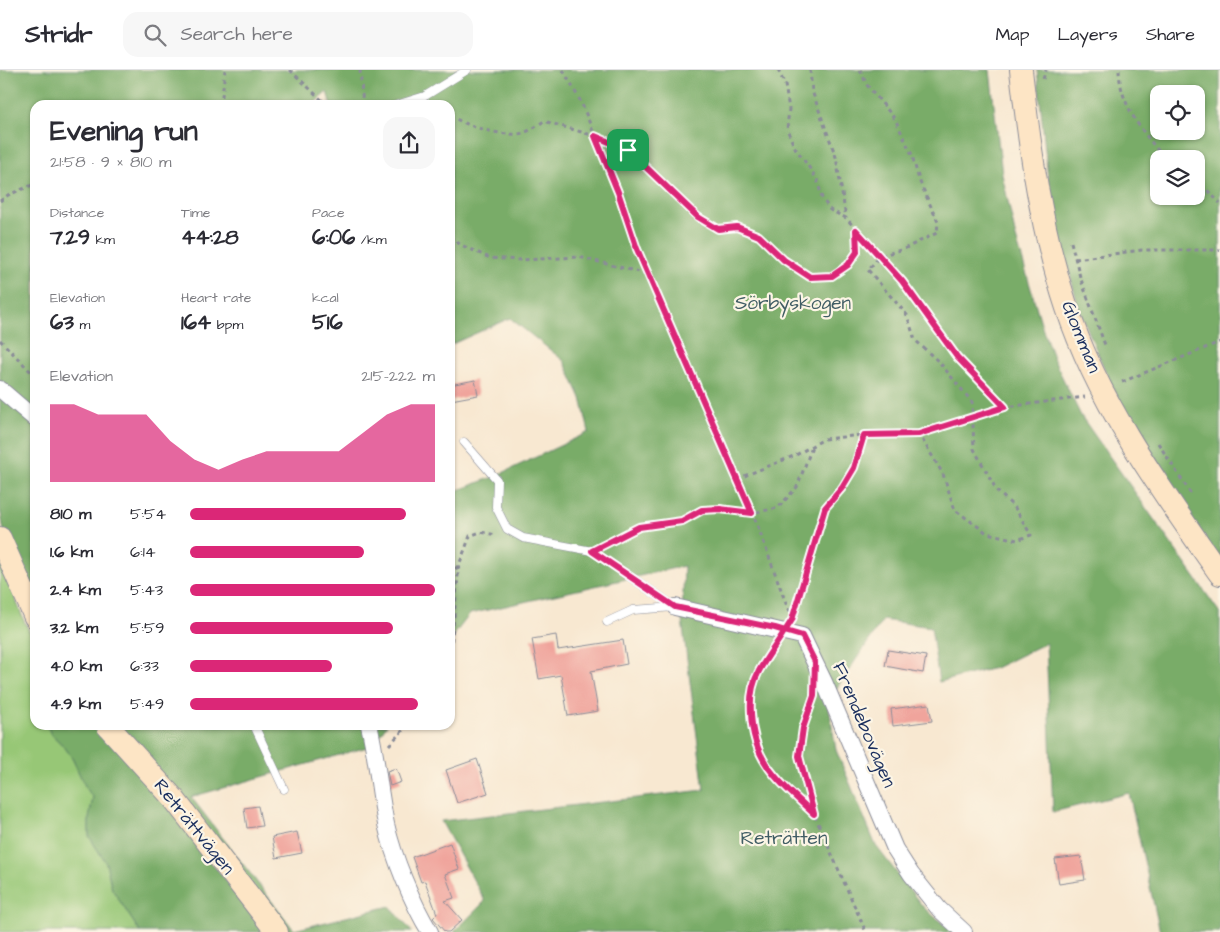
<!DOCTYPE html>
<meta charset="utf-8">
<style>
body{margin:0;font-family:"Architects Daughter",sans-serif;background:#f7f7f7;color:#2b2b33;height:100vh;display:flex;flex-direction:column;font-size:19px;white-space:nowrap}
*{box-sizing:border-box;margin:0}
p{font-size:16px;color:#7c7c81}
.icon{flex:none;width:28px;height:28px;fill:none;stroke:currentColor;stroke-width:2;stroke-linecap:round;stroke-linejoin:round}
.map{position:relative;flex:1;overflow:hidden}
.sheet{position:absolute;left:30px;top:30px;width:425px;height:630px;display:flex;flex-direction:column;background:#fff;border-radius:15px;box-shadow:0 1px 4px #0004}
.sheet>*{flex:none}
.fabs{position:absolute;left:1150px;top:15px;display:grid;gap:10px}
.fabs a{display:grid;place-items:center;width:55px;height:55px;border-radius:10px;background:#fff;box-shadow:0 1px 4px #0004;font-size:25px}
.pin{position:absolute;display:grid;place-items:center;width:42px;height:42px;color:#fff;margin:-21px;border-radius:10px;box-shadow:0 2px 8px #0006}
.round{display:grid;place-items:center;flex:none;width:52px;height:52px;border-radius:15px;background:#f7f7f7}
.head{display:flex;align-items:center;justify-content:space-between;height:85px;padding:0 20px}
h1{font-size:28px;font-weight:800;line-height:38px}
.stats{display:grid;grid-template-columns:repeat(3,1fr);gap:8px;height:85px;padding:5px 20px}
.stats div{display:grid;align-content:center}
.stats b{font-size:21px;font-weight:800}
.stats small{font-size:14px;font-weight:400}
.stats p{font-size:14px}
.chart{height:140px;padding:10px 20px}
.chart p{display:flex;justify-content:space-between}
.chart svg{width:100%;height:90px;margin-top:5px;fill:#db2777;opacity:.7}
ul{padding:0 20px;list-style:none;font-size:16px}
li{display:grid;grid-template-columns:80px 60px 1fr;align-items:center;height:38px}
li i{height:12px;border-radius:6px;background:#db2777}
header{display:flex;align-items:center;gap:30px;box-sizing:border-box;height:70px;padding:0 25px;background:#fff;border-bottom:1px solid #e1e1e2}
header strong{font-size:24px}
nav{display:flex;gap:28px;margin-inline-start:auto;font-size:18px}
.search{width:350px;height:45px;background:#f7f7f7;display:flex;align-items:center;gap:12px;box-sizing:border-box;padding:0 18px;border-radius:15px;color:#7c7c81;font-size:19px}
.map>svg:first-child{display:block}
.green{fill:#97c776;stroke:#597b6a}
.forest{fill:#79ac67;stroke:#4a6e62;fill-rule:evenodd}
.building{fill:#f0a49c}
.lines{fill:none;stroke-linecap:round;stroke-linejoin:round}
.lane-casing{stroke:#8a8c98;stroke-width:9}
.street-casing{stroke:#8a8c98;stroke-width:18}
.secondary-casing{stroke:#8a8c98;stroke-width:24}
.path{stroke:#8a8c98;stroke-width:3;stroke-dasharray:4 4;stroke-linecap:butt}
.lane{stroke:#fff;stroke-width:8}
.street{stroke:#fff;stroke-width:16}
.secondary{stroke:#fde5c5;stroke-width:22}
.route-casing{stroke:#fff;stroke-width:10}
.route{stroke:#db2777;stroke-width:6}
.labels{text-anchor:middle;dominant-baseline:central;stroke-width:4.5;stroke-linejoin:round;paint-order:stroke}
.park-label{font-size:19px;fill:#405d65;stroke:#fcf5e5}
.street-label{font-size:19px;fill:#1b2f5e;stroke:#fcf5e5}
</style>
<header>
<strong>Stridr</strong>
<div class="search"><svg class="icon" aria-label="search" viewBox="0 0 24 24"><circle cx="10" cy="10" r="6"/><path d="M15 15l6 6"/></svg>Search here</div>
<nav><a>Map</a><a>Layers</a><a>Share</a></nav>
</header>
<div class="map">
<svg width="1220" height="862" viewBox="0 0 1220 862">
<rect width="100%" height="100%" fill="#fcf5e5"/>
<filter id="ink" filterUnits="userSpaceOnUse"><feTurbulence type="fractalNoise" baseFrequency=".02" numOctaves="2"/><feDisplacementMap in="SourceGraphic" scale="10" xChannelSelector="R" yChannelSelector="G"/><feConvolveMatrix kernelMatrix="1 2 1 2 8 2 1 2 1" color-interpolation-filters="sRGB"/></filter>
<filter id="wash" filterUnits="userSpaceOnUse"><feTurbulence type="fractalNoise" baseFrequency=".0096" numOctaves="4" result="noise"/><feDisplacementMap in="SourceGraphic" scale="20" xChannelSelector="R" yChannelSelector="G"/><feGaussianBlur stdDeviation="1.12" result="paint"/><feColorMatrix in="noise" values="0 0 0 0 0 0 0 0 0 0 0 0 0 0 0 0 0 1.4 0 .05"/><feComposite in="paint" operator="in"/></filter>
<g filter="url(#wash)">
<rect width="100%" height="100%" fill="#f8e8d1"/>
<path class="green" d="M0 489 24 551 35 572V655H47C50 666 59 670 66 679 78 694 80 713 93 727L89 749V766L106 793 112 819 140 862H0Z"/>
<g class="forest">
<polygon points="0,0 990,0 1002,104 1016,168 1044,263 1054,290 1081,346 1220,543 1220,862 1160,862 1129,723 1053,742 1046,573 995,598 939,612 931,557 883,550 828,631 836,680 876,776 924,838 953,862 454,862 485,831 441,751 704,720 682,550 684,496 470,544 450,570 450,423 496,406 589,362 581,328 564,291 510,248 450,275 450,35 331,35 327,22 312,35 35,35 35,534 4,462 0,438"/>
<path d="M1037 0H1220V489L1196 456 1112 317 1079 239 1050 129ZM1159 24H1196V61H1159ZM1159 89H1196V126H1159Z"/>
<path d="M47 655H98L151 716 267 862H140L112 819 106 793 89 766V749L93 727C80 713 78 694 66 679 59 670 50 666 47 655Z"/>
<polygon points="121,655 387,655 371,676 191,727 294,860 390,836 412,862 283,862"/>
</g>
<g id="blocks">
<g class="building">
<polygon points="475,310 478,325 451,330 450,315"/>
<polygon points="556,565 558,580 623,570 627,594 591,601 598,641 568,646 561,605 539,609 532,569"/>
<polygon points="888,580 926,586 923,603 885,596"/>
<polygon points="929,634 932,651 893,656 891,639"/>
<polygon points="477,689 488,723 457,733 446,700"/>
<polygon points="396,698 401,712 390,716 387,701"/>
<polygon points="258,736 262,756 247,758 244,738"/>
<polygon points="297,762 302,783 276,788 272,767"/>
<polygon points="450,773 459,799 445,804 454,828 445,831 462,850 449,862 445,862 433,848 437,844 425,811 421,812 412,787"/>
<polygon points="1081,786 1085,810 1059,814 1055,789"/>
</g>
</g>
</g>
<g filter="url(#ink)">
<use href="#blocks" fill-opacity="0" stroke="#8a8c98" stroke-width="1"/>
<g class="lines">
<g class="lane-casing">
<g id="lane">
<polyline points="396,35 425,26 467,0"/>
<polyline points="464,372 497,410 496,437 507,459 523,468 592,481 675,537"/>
<polyline points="607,552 633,540 675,537"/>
<polyline points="254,655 284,719"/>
</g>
</g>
<g class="street-casing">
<g id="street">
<polyline points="0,319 35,349"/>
<polyline points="675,537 802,566 825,614 895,779 911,804 939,839 964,862"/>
<path d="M369 655C377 688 379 721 386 754 393 786 413 835 430 862"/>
</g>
</g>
<g class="secondary-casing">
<g id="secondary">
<path d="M1021 0C1030 81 1041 160 1067 238 1099 335 1162 421 1220 504"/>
<polyline points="0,468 35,547"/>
<polyline points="107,655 174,729 277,862"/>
</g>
</g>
<g class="path">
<polyline points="290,0 327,35"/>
<polyline points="360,0 363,35"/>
<polyline points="563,0 581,32 618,122 637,179 757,454 791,547"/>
<polyline points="778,0 785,15 789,39 787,59 794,76 817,109 822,128 830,140 846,148 903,211 957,287 1005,337"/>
<polyline points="810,0 812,21 836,87 846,148"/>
<polyline points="860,0 867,15 895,49 912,85 919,110 938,152 937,163 904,179 880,186 868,200 907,245 915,270 940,293 972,332 974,379 997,421 1015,438 1031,465 1017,470 987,463 955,440 943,404 919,364"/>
<path d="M1119 0C1120 36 1143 62 1165 89"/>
<polyline points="1043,9 1046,0"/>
<polyline points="221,35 225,0"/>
<path d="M450 45C464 56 506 68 523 63 530 61 538 55 544 51L595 66 628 80 698 147 718 159 737 157 759 166 784 190 810 207 832 206 848 195 857 182 856 160"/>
<polyline points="1196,109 1220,133"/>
<polyline points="0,131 8,125 35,114"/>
<polyline points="450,167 461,175 490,188 521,190 579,187 647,204"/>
<polyline points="1071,172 1080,207 1105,275"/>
<polyline points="1075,189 1142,180 1220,180"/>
<polyline points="0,270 35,306"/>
<polyline points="1122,312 1220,272"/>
<polyline points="1158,373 1191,424"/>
<polyline points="737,409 796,385 824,369 871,364 919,364 1005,337 1085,327"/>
<polyline points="604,474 639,457 682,451 702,440 720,439 752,443 778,438 797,417 812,377"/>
<polyline points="450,505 458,496"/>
<polyline points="793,548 825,438 843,418 854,398 863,365"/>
<path d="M775 576C770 585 763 593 758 602 752 615 750 629 751 643 753 692 781 713 814 744"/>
<polyline points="450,587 459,495 470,466 480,462 497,465"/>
<polyline points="813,630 803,659 799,687 814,744 866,862"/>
<polyline points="389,675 408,655"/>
</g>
<use href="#lane" class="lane"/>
<use href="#street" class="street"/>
<use href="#secondary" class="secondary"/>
</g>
</g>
<g class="lines" filter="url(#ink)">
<g class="route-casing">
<path id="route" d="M628 80 595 66 618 122 637 179 752 443 720 439 702 440 682 451 639 457 592 481 675 537 775 558 802 566 815 592 814 626 803 658 799 686 814 744C780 712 753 693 751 643 750 629 752 614 759 601 766 588 776 575 784 562L785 561 792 550 825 438 842 418 854 398 864 365 919 364 1005 337 957 287 902 211 856 160 857 182 848 195 832 206 810 207 784 190 759 166 737 157 718 159 698 147 628 80"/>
</g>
<use href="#route" class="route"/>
</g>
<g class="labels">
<g class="park-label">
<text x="793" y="233">Sörbyskogen</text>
<text x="784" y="768">Reträtten</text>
</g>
<g class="street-label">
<text transform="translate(1081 267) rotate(68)">Glomman</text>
<text transform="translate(864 655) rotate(67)">Frendebovägen</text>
<text transform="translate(194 757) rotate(51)">Reträttvägen</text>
</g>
</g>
</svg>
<div class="fabs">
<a><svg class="icon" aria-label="locate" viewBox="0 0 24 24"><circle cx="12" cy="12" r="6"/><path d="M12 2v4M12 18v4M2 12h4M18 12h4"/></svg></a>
<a><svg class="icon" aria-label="layers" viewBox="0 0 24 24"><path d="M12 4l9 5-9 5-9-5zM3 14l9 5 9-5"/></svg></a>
</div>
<div class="pin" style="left:628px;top:80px;background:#1e9e55"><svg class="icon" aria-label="arrive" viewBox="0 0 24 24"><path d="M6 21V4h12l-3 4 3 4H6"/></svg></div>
<section class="sheet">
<div class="head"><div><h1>Evening run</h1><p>21:58 · 9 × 810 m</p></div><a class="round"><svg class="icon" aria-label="share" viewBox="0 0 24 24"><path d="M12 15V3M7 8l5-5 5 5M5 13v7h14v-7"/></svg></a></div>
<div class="stats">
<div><p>Distance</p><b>7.29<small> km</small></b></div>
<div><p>Time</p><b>44:28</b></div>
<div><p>Pace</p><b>6:06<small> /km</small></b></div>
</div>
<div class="stats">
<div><p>Elevation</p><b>63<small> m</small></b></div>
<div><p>Heart rate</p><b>164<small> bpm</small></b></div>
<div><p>kcal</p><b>516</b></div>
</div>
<div class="chart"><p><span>Elevation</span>215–222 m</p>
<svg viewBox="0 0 160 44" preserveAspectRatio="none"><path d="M0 44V6L10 6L20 11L30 11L40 11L50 24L60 33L70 38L80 33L90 29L100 29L110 29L120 29L130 20L140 11L150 6L160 6V44z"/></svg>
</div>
<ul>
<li><b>810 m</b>5:54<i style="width:88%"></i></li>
<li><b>1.6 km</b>6:14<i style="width:71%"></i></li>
<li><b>2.4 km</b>5:43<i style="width:100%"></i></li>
<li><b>3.2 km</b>5:59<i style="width:83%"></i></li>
<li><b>4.0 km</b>6:33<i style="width:58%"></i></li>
<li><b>4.9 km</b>5:49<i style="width:93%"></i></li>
</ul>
</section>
</div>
